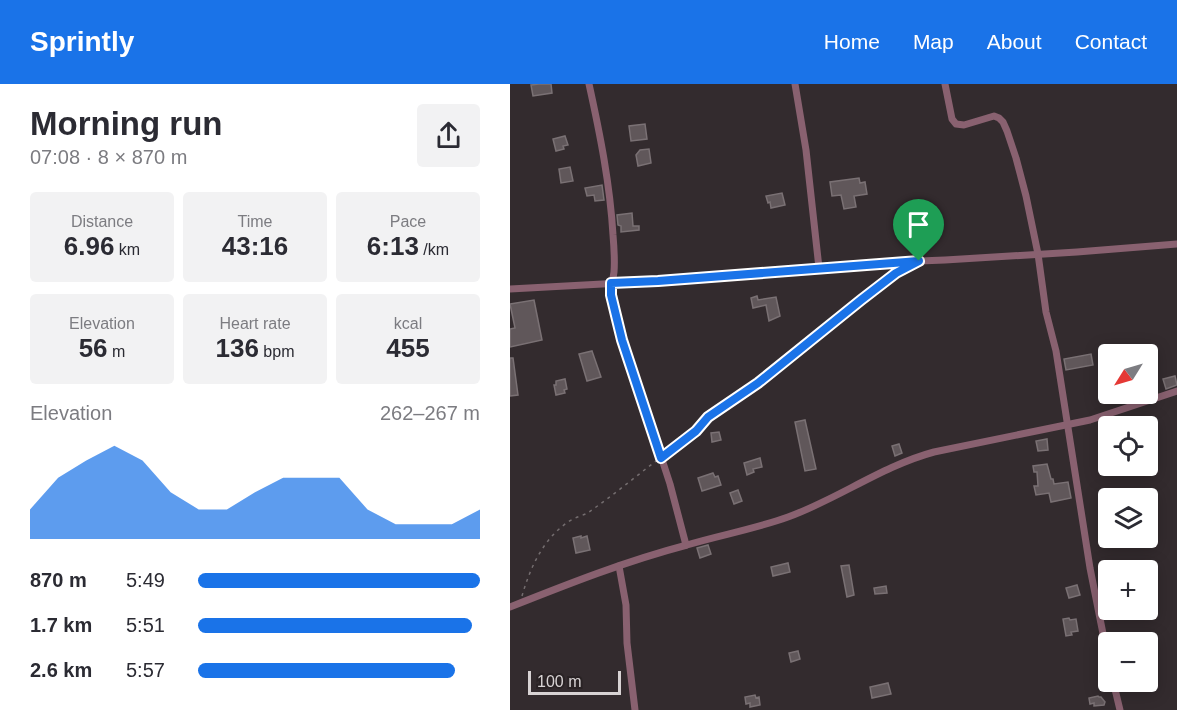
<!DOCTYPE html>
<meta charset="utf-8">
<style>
body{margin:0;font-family:Arial,sans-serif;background:#f2f2f3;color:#2b2b33;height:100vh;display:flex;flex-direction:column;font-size:22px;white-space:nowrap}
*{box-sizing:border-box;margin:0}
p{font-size:20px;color:#7c7c81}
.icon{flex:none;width:33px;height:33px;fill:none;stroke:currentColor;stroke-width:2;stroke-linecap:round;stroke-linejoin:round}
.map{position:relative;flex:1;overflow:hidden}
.details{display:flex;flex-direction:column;background:#fff;width:510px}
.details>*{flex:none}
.needle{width:39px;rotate:233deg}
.fabs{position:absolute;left:588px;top:260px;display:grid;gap:12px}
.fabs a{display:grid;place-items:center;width:60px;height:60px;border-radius:6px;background:#fff;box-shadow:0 3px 15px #0003;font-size:30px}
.scale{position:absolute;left:18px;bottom:15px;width:93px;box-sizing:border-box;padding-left:6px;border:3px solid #d8d3d4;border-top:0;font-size:16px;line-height:21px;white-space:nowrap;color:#d8d3d4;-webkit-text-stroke:4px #292224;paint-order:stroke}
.pin{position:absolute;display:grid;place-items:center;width:51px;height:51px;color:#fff;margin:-62px -26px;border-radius:50% 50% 50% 0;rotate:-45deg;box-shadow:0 0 6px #0007}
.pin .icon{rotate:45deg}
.round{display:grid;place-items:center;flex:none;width:63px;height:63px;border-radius:6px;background:#f2f2f3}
.headline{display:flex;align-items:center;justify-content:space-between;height:102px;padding:0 30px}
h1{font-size:33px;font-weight:700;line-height:45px}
.figures{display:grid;grid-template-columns:repeat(3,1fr);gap:9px;height:102px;padding:6px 30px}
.figures div{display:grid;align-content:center;border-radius:6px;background:#f2f2f3;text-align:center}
.figures b{font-size:26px;font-weight:700}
.figures small{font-size:16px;font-weight:400}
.figures p{font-size:16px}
.chart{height:168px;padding:12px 30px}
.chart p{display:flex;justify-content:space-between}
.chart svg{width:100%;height:108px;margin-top:6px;fill:#1a73e8;opacity:.7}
ul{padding:0 30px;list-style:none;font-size:20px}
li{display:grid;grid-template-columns:96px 72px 1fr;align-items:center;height:45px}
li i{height:15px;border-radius:8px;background:#1a73e8}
header{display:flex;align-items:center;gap:36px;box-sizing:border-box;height:84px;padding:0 30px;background:#1a73e8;color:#fff}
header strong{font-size:28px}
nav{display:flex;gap:33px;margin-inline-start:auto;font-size:21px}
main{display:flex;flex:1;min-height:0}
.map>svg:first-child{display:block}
.building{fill:#60575a;stroke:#7a7174;stroke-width:1.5}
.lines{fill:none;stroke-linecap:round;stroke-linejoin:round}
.path{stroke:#746d6f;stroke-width:1.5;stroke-dasharray:3 4.5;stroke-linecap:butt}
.street{stroke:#896170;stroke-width:7}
.route-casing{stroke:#fff;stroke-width:12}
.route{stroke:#1a73e8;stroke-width:8}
</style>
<header>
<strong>Sprintly</strong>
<nav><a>Home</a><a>Map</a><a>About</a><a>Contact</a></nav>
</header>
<main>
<section class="details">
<div class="headline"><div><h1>Morning run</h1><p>07:08 · 8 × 870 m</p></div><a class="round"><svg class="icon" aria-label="share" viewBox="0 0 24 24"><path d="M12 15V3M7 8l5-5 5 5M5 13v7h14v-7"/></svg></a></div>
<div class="figures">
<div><p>Distance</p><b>6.96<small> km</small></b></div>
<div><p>Time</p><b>43:16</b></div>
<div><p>Pace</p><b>6:13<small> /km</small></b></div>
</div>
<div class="figures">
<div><p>Elevation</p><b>56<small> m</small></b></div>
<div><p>Heart rate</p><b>136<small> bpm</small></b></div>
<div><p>kcal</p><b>455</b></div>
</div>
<div class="chart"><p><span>Elevation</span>262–267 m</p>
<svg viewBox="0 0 160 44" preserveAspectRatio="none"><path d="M0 44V32L10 19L20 12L30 6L40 12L50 25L60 32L70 32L80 25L90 19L100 19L110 19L120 32L130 38L140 38L150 38L160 32V44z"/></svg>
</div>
<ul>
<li><b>870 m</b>5:49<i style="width:100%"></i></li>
<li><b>1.7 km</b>5:51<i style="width:97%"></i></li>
<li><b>2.6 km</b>5:57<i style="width:91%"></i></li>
</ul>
</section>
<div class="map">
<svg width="667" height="626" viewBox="0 0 667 626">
<rect width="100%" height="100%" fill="#332b2e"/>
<g class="building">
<polygon points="29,0 41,0 42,9 23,12 21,1"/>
<polygon points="135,40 137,55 121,57 119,42"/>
<polygon points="55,52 58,61 53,62 54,65 46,67 43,55"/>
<polygon points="139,65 141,79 128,82 126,71 130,66"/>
<polygon points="60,83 63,97 51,99 49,85"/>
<polygon points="349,94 350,99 355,98 357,110 344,112 346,123 334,125 331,111 322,112 320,98"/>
<polygon points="92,101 94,116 85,117 84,111 77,112 75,104"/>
<polygon points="272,109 275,121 261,124 260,118 258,119 256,112"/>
<polygon points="122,129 123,142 129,142 129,146 111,148 111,142 108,141 107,131"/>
<polygon points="247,212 248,216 266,213 270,232 259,237 256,221 243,224 241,214"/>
<polygon points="24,216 32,256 0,263 0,245 5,244 0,220"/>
<polygon points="82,267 91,293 77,297 69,270"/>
<polygon points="581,270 583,281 556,286 554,275"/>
<polygon points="0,274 3,274 8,311 0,312"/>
<polygon points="665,292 667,301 656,305 653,295"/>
<polygon points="55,295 57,305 54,306 55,309 46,311 44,301 46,301 46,297"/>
<polygon points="613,309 639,309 614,319"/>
<polygon points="295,336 306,385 295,387 285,338"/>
<polygon points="209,348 211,356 202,358 201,349"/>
<polygon points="537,355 538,366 528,367 526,357"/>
<polygon points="389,360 392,369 385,372 382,362"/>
<polygon points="250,374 252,383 243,385 244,388 237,391 234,379"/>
<polygon points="537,380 541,395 543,395 544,400 558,398 561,414 541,418 539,409 526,411 524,402 528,402 527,388 524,388 523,382"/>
<polygon points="203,389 205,393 208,392 211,401 192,407 188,394"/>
<polygon points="228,406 232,417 224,420 220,409"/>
<polygon points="71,452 71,454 77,452 80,466 66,469 63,454"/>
<polygon points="198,461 201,470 190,474 187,464"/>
<polygon points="278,479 280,488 263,492 261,483"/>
<polygon points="339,481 344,511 337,513 331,482"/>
<polygon points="567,501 570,511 559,514 556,504"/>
<polygon points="376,502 377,509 365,510 364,504"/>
<polygon points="559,534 560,536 566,535 568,547 561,548 562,551 556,552 553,535"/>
<polygon points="288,567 290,575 281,578 279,569"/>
<polygon points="378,599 381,610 362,614 360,603"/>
<polygon points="245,611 246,614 249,613 250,621 240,623 240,619 236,620 235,613"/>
<polygon points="588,612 589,613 591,613 595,618 594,621 584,622 584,619 580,620 579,614"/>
</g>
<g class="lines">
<g class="path">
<polyline points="158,369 186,347 198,333 248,299 351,215 395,185"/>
<path d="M12 512C20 484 33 455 58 438 65 433 73 432 79 428 102 412 124 394 146 377"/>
</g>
<g class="street">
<path d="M79 0C90 50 100 100 103 151 104 163 105 176 104 188 103 196 100 203 101 211L113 256 160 400 176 461"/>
<polyline points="285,0 296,66 309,184"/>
<polyline points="435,0 442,35 446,40 454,41 484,32 489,34 493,38 497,47 506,74 516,112 528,170 536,228 546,267 580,484 598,575"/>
<polyline points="0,205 148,197 409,177 435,176 567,168 667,160"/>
<polyline points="109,482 116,521 117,559 125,626"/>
<path d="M0 523C58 500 116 477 177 461 210 451 245 445 278 433 328 415 372 382 424 368L580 336 667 307"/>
<polyline points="603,597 610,626"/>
</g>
</g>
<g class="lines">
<g class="route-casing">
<polygon id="route" points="409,177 386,189 351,216 248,299 198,333 186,347 151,374 112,256 101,211 101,199 148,197"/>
</g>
<use href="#route" class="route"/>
</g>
</svg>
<div class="fabs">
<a><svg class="needle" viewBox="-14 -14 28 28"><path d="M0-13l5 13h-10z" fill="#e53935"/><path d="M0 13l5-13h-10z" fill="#7c7c81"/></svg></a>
<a><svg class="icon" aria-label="locate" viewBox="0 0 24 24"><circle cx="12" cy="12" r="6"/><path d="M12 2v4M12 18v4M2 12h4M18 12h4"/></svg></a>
<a><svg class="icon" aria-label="layers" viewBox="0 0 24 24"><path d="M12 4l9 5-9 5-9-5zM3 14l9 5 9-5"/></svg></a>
<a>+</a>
<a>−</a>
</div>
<div class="scale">100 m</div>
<div class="pin" style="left:409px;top:177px;background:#1e9e55"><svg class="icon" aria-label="arrive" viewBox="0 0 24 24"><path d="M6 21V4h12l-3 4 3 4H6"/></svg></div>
</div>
</main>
